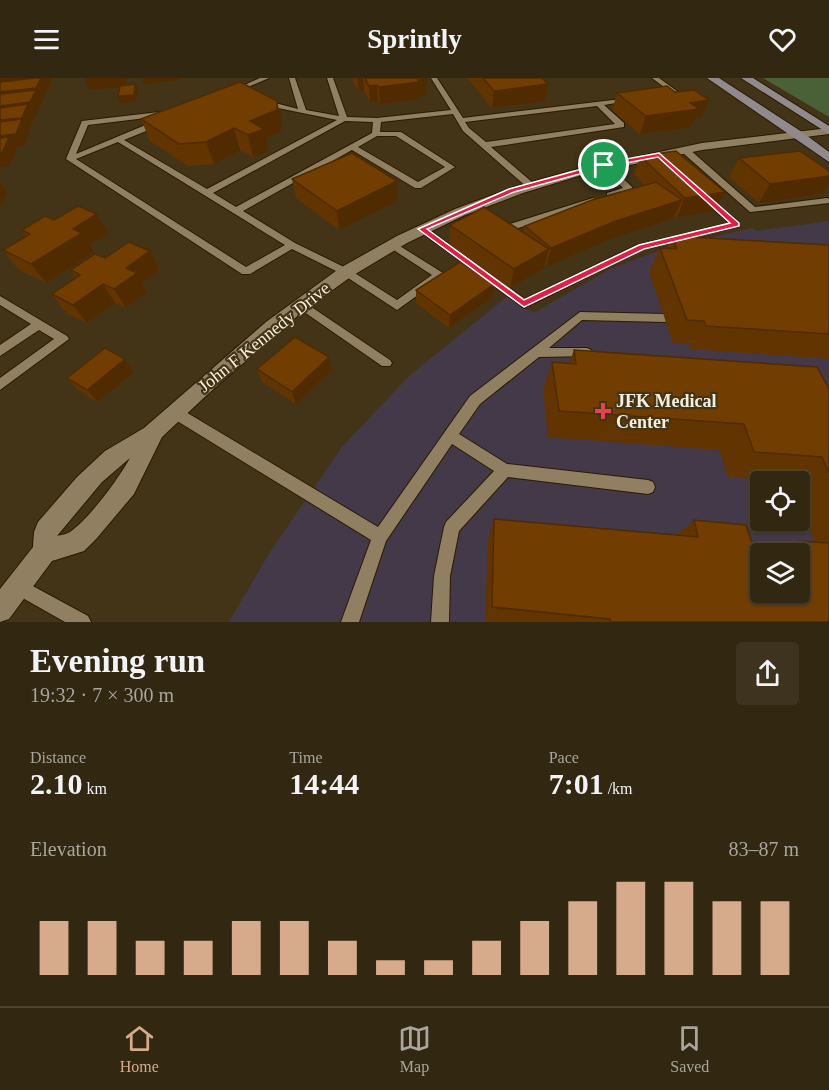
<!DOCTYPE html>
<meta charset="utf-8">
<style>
body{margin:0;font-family:Georgia,serif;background:#3d331f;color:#f1f3f6;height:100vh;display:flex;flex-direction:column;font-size:22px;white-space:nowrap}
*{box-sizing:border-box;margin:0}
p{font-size:20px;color:#a8a59f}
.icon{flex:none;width:33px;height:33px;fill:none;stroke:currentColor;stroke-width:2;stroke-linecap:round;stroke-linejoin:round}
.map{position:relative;height:544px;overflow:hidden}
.sheet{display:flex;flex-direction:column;background:#322711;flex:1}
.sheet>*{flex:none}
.buttons{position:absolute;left:750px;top:393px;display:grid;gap:12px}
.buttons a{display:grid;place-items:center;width:60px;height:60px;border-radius:6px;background:#322711;box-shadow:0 2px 4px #0004,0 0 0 2px #4d4431;font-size:30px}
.pin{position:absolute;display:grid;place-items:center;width:51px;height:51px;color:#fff;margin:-26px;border:3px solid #fff;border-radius:50%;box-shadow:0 2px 6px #0007}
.round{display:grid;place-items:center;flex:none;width:63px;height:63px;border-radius:6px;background:#3d331f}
.overview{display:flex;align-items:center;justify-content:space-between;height:102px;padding:0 30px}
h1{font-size:33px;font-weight:600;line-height:45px}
.figures{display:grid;grid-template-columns:repeat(3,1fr);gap:9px;height:102px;padding:6px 30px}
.figures div{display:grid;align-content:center}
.figures b{font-size:30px;font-weight:600}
.figures small{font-size:16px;font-weight:400}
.figures p{font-size:16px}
.chart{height:168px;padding:12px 30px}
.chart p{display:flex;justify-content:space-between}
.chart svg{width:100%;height:108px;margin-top:6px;stroke:#d6ab8b;stroke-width:6}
header{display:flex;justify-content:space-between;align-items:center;height:78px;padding:0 30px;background:#322711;font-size:27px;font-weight:600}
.menu{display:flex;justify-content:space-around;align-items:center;height:84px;border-top:2px solid #4d4431;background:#322711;font-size:16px;color:#a8a59f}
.menu a{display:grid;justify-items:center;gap:3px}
.menu .on{color:#d6ab8b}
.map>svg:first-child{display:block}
.medical{fill:#443949;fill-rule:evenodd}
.green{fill:#4a6137}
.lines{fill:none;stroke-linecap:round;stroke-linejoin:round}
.lane-casing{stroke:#291b00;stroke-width:2}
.street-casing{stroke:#291b00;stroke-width:2}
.secondary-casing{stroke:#291b00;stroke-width:2}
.lane{fill:#907f60;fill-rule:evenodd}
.street{fill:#907f60;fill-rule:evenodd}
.secondary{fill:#91898d;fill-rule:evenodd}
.wall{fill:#623400}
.shaded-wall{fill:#502b00}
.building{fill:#723d00;stroke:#502b00;stroke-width:1.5}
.route{fill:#e11d48;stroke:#fff;stroke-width:1.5;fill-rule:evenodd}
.health-dot{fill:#e0444e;stroke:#433417;stroke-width:2}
.labels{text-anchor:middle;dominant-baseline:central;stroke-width:4.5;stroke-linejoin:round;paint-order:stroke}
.street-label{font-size:18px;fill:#f7eedd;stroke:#433417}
.poi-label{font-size:18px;font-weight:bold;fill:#f7eedd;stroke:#433417;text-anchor:start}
</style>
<header><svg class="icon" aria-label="menu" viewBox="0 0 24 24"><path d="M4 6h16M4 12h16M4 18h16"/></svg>Sprintly<svg class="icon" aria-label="heart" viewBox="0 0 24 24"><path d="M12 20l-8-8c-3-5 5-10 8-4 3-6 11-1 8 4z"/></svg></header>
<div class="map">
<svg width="829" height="544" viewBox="0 0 829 544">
<rect width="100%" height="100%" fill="#433417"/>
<path class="medical" d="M829 143V544H229L270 474 342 369 410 297 508 218 534 235 610 191 668 169 752 150 757 153ZM760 404H800V442H760ZM760 476H800V514H760Z"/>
<polygon class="green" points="763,0 829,0 829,39"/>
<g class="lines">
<g class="lane-casing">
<g id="lane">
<polygon points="260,0 269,0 234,15 229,14"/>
<path d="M289 0H295L306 32 339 38 327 0H333L347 39 377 40 451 32 431 0H437L463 40 630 20 633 22 604 27 624 45V49L491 69 533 105V109H527L463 53 453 36 381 44 380 54H401L455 89 421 110H415L352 72 243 133 295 165 350 192 397 222 432 197 389 169V165H395L443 195 444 197 443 199 397 232 342 196 292 171 250 196H242L66 81 82 43 168 33H171V37L88 47 76 76 155 43H161V47L124 62 207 111 337 42 273 29 261 23 260 22 263 20 275 25 298 31ZM597 28 615 46 486 64 469 50 465 44ZM345 43 373 44 372 55 236 129 213 115ZM377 58H396L445 89 418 104 358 69ZM118 64 285 167 246 189 76 81Z"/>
<polygon points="652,0 659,0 681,16 666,19 666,17 672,15"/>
<polygon points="683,71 689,71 755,129 827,120 829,121 829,125 750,134 683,75"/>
<polygon points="601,85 607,85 632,109 632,113 607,119 607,115 623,110 601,89"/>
<polygon points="706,117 739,144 739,148 644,171 524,230 417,151 422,148 425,149 525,221 637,167 729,145 703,122 703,118"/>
<polygon points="593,120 598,123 596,125 509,153 495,143 500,140 510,146"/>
<polygon points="0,218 67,258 69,261 0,312 0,300 54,261 39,252 0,278 0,267 31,246 0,227"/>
<polygon points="301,222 390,282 392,285 390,288 382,288 297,229 295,226"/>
<polygon points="580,234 665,236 671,240 665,244 582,242 549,270 587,270 591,272 593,275 591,278 539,279 480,326 459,356 507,386 648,402 653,404 655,409 653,414 648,416 508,399 459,453 450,498 449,544 431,544 434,498 444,449 446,444 494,393 452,366 386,463 359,544 341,544 371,462 169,338 167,334 169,330 174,328 179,330 378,449 470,318"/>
<polygon points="18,500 88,538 91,544 65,544 12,514 10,508 12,502"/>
</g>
</g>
<g class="street-casing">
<path id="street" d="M829 50V56L702 72 582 97 523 115 465 137 407 165 352 198 302 234 209 315 162 359 134 416 97 460 84 473 52 483 9 541 0 544V511L33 469 34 454 38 444 77 399 105 373 144 350 266 244 340 190 397 158 455 131 514 109 574 92 702 65ZM130 380C119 400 89 441 70 454 67 456 61 457 57 458L102 404Z"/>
</g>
<g class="secondary-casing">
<g id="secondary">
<polygon points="707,0 719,0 802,54 829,74 829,84"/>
<polygon points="741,0 753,0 829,48 829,56"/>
</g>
</g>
<use href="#lane" class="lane"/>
<use href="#street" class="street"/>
<use href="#secondary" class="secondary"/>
</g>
<g class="wall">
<polygon points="353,0 426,0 426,18 420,18 420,21 380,26 378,23 370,24 364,13 359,13 353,3"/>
<polygon points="467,0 542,0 548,6 545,23 492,30"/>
<polygon points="675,14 709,22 702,39 695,40 691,49 640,56 612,32 617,15"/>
<polygon points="141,41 282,44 281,53 266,60 269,73 253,79 240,72 214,86 188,88 150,63"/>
<polygon points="640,78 715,133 677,139 675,138 673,141 610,161 546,189 544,187 544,190 510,210 449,166 450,147 523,155 525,148 644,107 634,96"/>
<polygon points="739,80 829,93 829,105 822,116 759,125 729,99"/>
<polygon points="292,101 397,103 398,122 339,152 296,120"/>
<polygon points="54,142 108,155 90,167 94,174 46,205 18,191 3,172 26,159 22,152"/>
<polygon points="672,158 829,167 829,281 691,271 689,266 673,265 649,194 660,170 666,171"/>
<polygon points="105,180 160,192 142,205 147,214 126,230 115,225 87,245 66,235 52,216 76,200 71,192"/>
<polygon points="494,206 492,220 449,250 416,225 416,212"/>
<polygon points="574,272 829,311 829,544 485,544 488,462 494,441 677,457 694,442 757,480 800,514 800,476 777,476 799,463 815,464 800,427 800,404 728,399 719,372 548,359 543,312 552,284 569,285"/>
<polygon points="329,279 332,292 296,326 262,304 257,291"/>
<polygon points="125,281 134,294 98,324 78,312 67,300"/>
</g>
<g class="shaded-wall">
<polygon points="1,0 53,0 50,9 47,9 47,11 43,22 41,22 42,24 37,37 34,37 35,39 29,52 30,54 24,68 15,69 17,72 10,87 0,89 0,2"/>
<polygon points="91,0 127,0 126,8 89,12 84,1"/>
<polygon points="142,0 181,0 180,2 144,6"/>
<polygon points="357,0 363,0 364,13 359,13"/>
<polygon points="418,0 427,1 426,18 420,18 420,21 380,26 379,9"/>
<polygon points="135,6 138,12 136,23 120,25 118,18"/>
<polygon points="548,6 545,23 492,30 494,13"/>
<polygon points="377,7 378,23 370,24 369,8"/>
<polygon points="709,22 702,39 695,40 691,49 640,56 646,38 690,25"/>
<polygon points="277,23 282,44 281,53 266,60 269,73 253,79 248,57 250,43"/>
<polygon points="234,50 240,72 214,86 206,64"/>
<polygon points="829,98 829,105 822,116 759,125 770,106"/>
<polygon points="397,103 398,122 339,152 337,133"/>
<polygon points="0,104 7,113 2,126 0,126"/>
<polygon points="725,114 715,133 677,139 685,120"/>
<polygon points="682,122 673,141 610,161 546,189 551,170 616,143"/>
<polygon points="97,136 108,155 90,167 94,174 46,205 31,186 73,151"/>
<polygon points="549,171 544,190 510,210 514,191"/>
<polygon points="150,173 160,192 142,205 147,214 126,230 114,211 126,190"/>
<polygon points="103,206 115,225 87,245 73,227"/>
<polygon points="494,206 492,220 449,250 450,237"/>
<polygon points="329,279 332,292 296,326 292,314"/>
<polygon points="125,281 134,294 98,324 87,312"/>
</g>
<g class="building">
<polygon points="0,0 20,0 0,2"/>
<polygon points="35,0 41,0 36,10 0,14 0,4"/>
<polygon points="365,0 426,0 427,1 418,2 420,4 379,9 377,7 369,8"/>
<polygon points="483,0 542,0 548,6 494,13"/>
<polygon points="240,4 277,23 277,32 250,43 264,51 248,57 234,50 206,64 179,66 141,41"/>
<polygon points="135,6 134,17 118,18 120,8"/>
<polygon points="667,8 675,14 694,12 709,22 690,25 699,31 646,38 617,15"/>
<polygon points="36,12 30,24 0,28 0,16"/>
<polygon points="28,26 22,40 0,42 0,30"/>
<polygon points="22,41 16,56 0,58 0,44"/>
<polygon points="9,59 2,75 0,75 0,60"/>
<polygon points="676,73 725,114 685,120 640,78"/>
<polygon points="800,73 829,93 829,98 770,106 739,80"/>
<polygon points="352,75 397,103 337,133 292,101"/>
<polygon points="656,104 682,122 616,143 551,170 525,148 592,122"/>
<polygon points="78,128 97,136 73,151 82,155 31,186 3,172 30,156 22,152 45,138 54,142"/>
<polygon points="484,129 549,171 514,191 450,147"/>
<polygon points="672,158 829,167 829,256 706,248 704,243 687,242 660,170 677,171"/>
<polygon points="129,164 150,173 126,190 137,195 114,211 103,206 73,227 52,216 80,197 71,192 95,176 105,180"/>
<polygon points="460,184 494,206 450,237 416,212"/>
<polygon points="295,259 329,279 292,314 257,291"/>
<polygon points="105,270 125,281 87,312 67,300"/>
<polygon points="574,272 817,289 829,311 829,395 822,379 754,374 744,346 559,333 552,284 576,286"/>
<polygon points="494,441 698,459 694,442 746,447 757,480 760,480 760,514 800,514 800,476 792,476 792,475 805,475 799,463 829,465 829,544 611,544 610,541 492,529"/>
</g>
<path class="route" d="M659 75 739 145V148L644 171 524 229 418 151 509 111 604 85ZM658 79 730 145 639 167 524 222 427 151 514 114 605 89Z"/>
<path class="health-dot" d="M600 324h6v6h6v6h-6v6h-6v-6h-6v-6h6z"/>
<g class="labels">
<g class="street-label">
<text transform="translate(264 259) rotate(-39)">John F Kennedy Drive</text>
</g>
<g class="poi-label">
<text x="616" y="323">JFK Medical<tspan x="616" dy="21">Center</tspan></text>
</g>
</g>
</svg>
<div class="buttons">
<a><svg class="icon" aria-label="locate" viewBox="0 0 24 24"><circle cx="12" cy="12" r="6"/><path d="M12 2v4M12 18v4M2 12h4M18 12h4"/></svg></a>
<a><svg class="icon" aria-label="layers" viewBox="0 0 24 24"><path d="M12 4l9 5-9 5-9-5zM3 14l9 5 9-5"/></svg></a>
</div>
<div class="pin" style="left:604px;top:87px;background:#1e9e55"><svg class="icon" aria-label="arrive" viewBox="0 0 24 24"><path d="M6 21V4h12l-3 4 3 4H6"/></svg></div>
</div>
<section class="sheet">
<div class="overview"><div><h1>Evening run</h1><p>19:32 · 7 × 300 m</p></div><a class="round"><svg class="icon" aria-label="share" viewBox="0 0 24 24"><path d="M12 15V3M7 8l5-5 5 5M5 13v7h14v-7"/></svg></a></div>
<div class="figures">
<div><p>Distance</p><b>2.10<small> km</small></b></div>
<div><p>Time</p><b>14:44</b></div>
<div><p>Pace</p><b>7:01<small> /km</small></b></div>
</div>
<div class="chart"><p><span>Elevation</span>83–87 m</p>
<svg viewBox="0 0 160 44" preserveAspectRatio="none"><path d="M5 44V22M15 44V22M25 44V30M35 44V30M45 44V22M55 44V22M65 44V30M75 44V38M85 44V38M95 44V30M105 44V22M115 44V14M125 44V6M135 44V6M145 44V14M155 44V14"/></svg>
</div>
</section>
<nav class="menu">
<a class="on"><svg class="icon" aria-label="home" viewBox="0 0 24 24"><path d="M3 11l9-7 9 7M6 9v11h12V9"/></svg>Home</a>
<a><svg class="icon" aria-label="map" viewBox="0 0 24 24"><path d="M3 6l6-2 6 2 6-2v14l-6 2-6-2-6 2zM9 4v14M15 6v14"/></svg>Map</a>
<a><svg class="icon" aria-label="saved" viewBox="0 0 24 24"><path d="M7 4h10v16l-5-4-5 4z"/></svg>Saved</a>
</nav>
